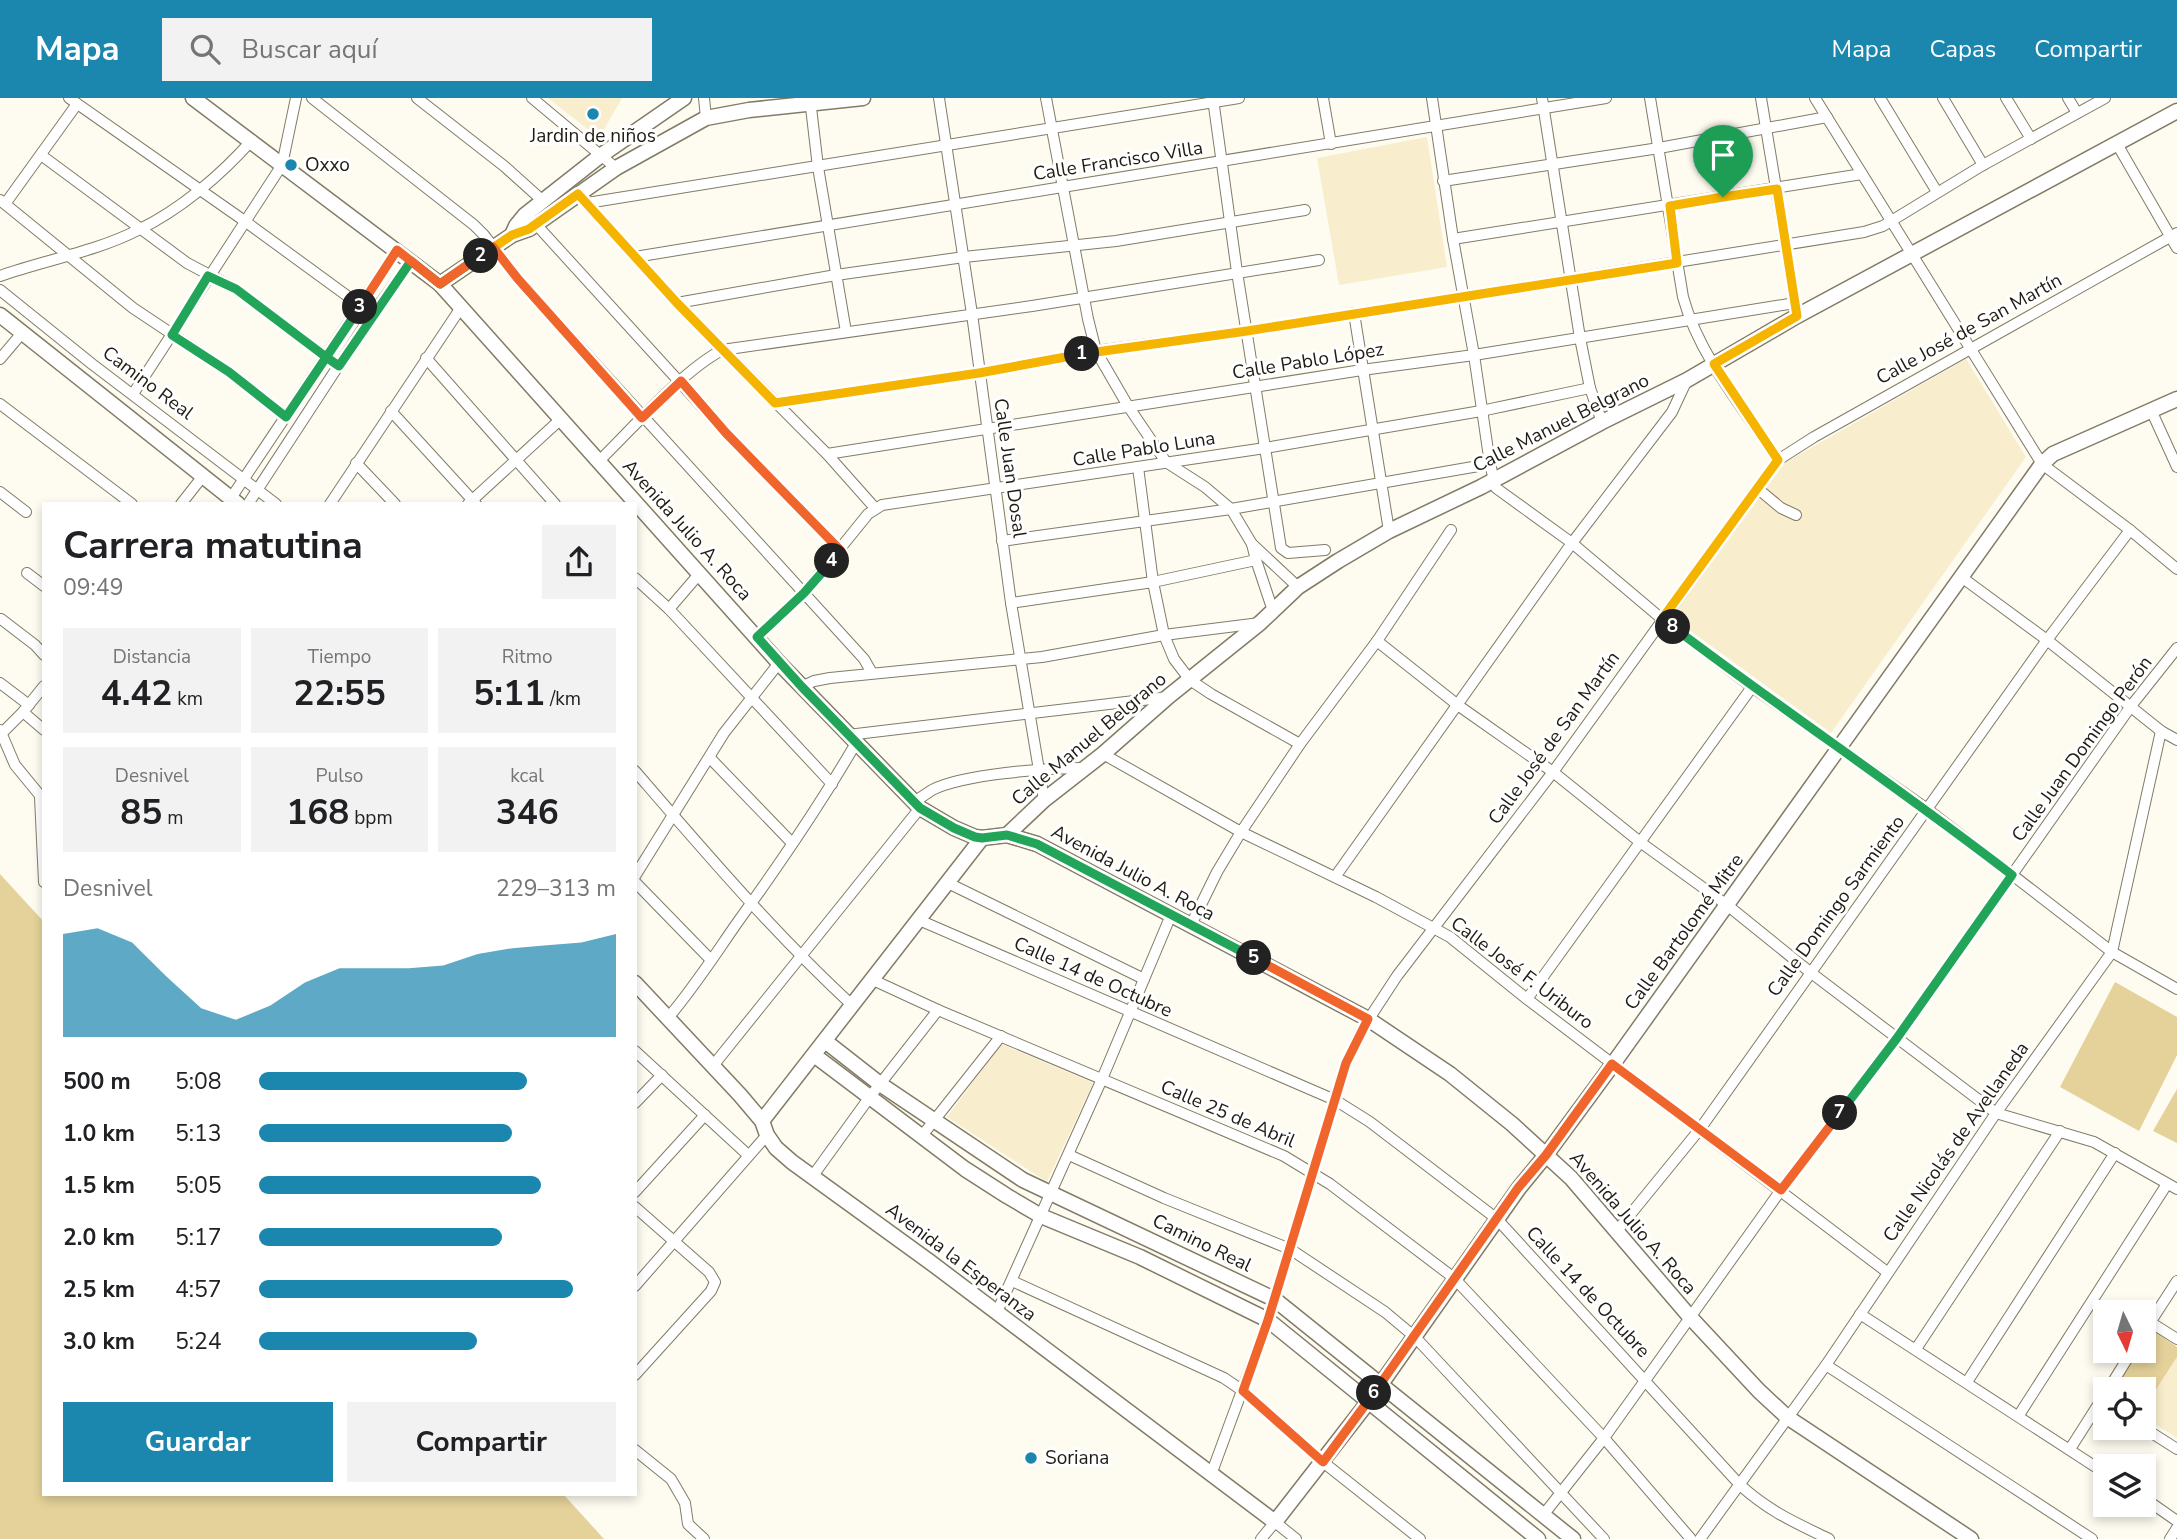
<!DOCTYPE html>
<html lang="es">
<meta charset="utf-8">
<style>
body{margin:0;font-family:"Nunito Sans",sans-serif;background:#f2f2f2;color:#202124;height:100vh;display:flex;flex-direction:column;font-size:26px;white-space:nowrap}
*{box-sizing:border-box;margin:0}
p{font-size:23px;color:#757577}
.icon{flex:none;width:38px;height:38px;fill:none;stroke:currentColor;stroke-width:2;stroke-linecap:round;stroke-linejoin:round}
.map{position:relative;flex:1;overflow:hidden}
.sheet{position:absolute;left:42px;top:404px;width:595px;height:994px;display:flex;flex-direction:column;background:#fff;border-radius:0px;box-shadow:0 4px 10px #0003}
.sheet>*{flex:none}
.needle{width:46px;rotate:175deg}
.fabs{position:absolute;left:2093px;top:1202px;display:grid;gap:14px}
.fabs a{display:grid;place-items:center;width:63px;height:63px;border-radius:0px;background:#fff;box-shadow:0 4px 10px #0003;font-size:35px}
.pin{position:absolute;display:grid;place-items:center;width:60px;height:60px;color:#fff;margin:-72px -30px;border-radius:50% 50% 50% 0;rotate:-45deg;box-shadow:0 0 7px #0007}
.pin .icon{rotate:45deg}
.km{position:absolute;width:35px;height:35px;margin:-18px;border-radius:50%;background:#222;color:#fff;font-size:19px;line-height:35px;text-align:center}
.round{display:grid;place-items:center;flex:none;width:74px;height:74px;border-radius:0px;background:#f2f2f2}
.overview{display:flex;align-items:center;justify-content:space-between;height:119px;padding:0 21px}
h1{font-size:38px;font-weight:700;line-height:52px}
.stats{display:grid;grid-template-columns:repeat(3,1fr);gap:10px;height:119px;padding:7px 21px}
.stats div{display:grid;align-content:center;border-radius:0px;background:#f2f2f2;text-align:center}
.stats b{font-size:35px;font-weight:700}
.stats small{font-size:19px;font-weight:400}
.stats p{font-size:19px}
.chart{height:196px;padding:14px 21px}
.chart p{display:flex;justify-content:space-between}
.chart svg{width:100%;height:126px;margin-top:7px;fill:#1b86ae;opacity:.7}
.button{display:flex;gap:14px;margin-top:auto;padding:14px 21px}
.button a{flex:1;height:80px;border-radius:0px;background:#1b86ae;color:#fff;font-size:28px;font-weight:700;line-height:80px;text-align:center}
.button a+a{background:#f2f2f2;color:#202124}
ul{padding:0 21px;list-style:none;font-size:23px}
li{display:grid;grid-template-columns:112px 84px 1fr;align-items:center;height:52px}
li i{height:18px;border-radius:9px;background:#1b86ae}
header{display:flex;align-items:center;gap:42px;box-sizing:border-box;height:98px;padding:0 35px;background:#1b86ae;color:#fff}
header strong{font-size:33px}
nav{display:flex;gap:38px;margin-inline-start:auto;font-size:24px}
.search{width:490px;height:63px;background:#f2f2f2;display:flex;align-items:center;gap:18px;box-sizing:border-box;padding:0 24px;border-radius:0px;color:#757577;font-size:26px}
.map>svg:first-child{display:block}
.built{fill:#f8eece}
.green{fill:#e5d29a}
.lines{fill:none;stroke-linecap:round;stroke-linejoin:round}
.street-casing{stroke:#827b66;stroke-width:12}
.secondary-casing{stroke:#827b66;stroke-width:17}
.street{stroke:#fff;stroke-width:10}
.secondary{stroke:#fff;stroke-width:14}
.split-1-casing{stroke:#fff;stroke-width:14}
.split-2-casing{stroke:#fff;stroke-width:14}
.split-3-casing{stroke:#fff;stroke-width:14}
.split-4-casing{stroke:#fff;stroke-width:14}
.split-5-casing{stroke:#fff;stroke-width:14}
.split-6-casing{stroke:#fff;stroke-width:14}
.split-7-casing{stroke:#fff;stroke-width:14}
.split-8-casing{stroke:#fff;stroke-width:14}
.split-9-casing{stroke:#fff;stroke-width:14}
.split-1{stroke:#f5b400;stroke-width:9}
.split-2{stroke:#f5b400;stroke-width:9}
.split-3{stroke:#22a559;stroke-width:9}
.split-4{stroke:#f0652b;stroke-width:9}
.split-5{stroke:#22a559;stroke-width:9}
.split-6{stroke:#f0652b;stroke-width:9}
.split-7{stroke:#f0652b;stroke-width:9}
.split-8{stroke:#22a559;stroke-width:9}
.split-9{stroke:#f5b400;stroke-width:9}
.poi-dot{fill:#1b86ae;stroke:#fff;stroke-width:2.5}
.labels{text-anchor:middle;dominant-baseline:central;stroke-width:6;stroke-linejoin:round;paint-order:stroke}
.poi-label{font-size:19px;fill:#1f1c13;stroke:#fff;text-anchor:start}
.street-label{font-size:19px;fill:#1f1c13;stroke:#fff}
</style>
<header>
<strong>Mapa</strong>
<div class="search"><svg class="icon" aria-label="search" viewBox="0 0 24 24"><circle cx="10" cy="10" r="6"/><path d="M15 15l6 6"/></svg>Buscar aquí</div>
<nav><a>Mapa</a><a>Capas</a><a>Compartir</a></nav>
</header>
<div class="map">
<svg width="2177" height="1441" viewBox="0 0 2177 1441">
<rect width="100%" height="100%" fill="#fefbf1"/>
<g class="built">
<polygon points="548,0 622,0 599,40"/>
<polygon points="1427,39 1447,169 1339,187 1317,60"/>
<polygon points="1966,261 2026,359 1831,635 1670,518 1783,366"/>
<polygon points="1001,946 1093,985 1047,1084 947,1019"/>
<polygon points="2177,1259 2177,1340 2144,1319 2144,1310"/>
</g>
<g class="green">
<polygon points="0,776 44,824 44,1396 564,1397 604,1441 0,1441"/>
<polygon points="2115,884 2177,919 2177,957 2139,1033 2060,989"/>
<polygon points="2177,991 2177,1045 2153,1033"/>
<polygon points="2151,1231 2177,1249 2177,1259 2144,1310 2144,1292 2111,1292 2137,1253 2144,1253 2144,1243"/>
</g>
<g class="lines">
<g class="street-casing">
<g id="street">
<polyline points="69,0 246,124 361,208"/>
<polyline points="312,0 474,127 484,137 518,181 864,561 872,575"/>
<polyline points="417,0 504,68 543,103"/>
<polyline points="532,0 616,70"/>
<polyline points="704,0 706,20"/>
<polyline points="939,0 972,216 1011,505 1044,702"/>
<polyline points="1046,0 1088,221 1096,253 1128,308 1166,364 1205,389 1231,411 1252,446 1298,489"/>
<polyline points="1323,0 1331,46"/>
<polyline points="1432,0 1453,141 1474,257 1490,366 1496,390 1572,445 1662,521 1752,589 1927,711 2112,854 2177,891"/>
<polyline points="1542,0 1580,240 1590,290 1602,324"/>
<path d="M1650 0 1683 199C1699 258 1744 311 1778 362"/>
<polyline points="1761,0 1796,210"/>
<polyline points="1815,0 2042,366 2130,432 2177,471"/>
<polyline points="1880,0 1937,94"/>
<polyline points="1943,0 1983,67"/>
<polyline points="2006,0 2031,41"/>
<polyline points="2068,0 2077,15"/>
<polyline points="810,1 818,69 846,234"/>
<polyline points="1213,1 1237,174 1281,450 1288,455 1325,452"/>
<polyline points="2117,46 2177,150"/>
<polyline points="41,57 187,165 236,191 339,268"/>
<polyline points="1443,83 1659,50 1827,19"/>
<polyline points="583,101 677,205 827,356 875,410"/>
<polyline points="0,102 133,210 229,274 286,319"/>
<polyline points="587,105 1239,0"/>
<polyline points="5,106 77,6"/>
<polyline points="533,123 726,335 841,453"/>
<polyline points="1453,141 1862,76"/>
<polyline points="635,159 1606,0"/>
<path d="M0 178C45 162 95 154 138 132 180 112 221 77 252 42"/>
<polyline points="0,192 92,266 276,406"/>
<polyline points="677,205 836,177 964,159 1116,143 1305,112"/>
<polyline points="1354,215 1389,433"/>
<polyline points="426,260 555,406"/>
<polyline points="0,261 22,235"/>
<polyline points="133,296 282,67 296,0"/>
<polyline points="775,305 979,275 1096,253 1247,233 1864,134 1883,128 1983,67 2105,0"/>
<polyline points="0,306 132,406"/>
<polyline points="2151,312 2177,369"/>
<polyline points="391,313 476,406"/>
<polyline points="827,356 1362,272 1474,257 1795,205"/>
<path d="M600 362C634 329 681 274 722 252L1032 208 1319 162"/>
<polyline points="356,365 395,406"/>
<polyline points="1138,369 1153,484 1164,537 1174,561 1190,582 1211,596 1300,646"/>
<polyline points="1757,390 1781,410 1796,417"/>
<polyline points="0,394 26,414"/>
<polyline points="231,400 397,152"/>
<polyline points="181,406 203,378"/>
<polyline points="248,406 371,218 411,163"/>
<polyline points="330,406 462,208"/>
<polyline points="468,406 562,320"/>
<polyline points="1002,443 1231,411 1490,366"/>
<polyline points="1256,462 1273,513"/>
<polyline points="27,475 44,488"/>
<polyline points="1960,478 2047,542 2161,633 2177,642"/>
<polyline points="635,480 669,511 832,686"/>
<polyline points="1011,505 1153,484 1256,462 1252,446"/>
<polyline points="669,511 700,475"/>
<polyline points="1,521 35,547 44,557"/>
<polyline points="757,539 804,495 868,416 882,407 1265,350 1481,313 1590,290"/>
<polyline points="1377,543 1459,608 1553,674 1640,744 1727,807 1810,874 1996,1015 2094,1044 2177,1091"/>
<polyline points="0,585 29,607"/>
<polyline points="801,589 814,583 830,580 1042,559 1164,537 1260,525"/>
<polyline points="23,614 44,632"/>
<polyline points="0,632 15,667 43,701"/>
<polyline points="2,635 23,614 44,588"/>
<polyline points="848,637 1168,599"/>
<polyline points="1103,656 1241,734 1376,799 1450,839 1527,901 1887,1174"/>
<polyline points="710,660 792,745"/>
<path d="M635 673C705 754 774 835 852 907"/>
<polyline points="40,699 44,784"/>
<path d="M914 704C920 700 926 696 932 692 963 676 1047 670 1083 670"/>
<polyline points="635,778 724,635 779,565"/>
<polyline points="1335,779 1572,445 1672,314 1687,282"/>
<polyline points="635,784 711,862"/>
<polyline points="948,785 1144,881"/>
<path d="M919 822 1335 1002 1370 1024 1497 1121 1740 1387C1770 1414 1794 1424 1829 1441"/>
<polyline points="1191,827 1217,774 1241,734 1300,646 1377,543 1451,432"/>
<polyline points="873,882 938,912 1284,1058 1330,1086 1454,1180 1604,1340 1691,1441"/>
<polyline points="1527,901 1752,589"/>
<path d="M667 921C693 891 714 858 737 825 779 767 820 707 856 645"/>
<polyline points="635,953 748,1057"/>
<polyline points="712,969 920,710"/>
<polyline points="635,1005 662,977"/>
<polyline points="921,1039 1001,938"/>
<polyline points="1069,1057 1164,1100 1290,1151 1385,1214 1415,1239 1604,1441"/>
<polyline points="812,1079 869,1000 938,912"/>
<polyline points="635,1094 705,1017"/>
<polyline points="635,1109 709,1174 715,1184 711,1193 635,1277"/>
<polyline points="1616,1134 1700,1031 2047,542 2130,432"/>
<polyline points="1012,1183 1224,1280 1243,1293 1323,1364 1420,1441"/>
<polyline points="635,1188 767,1037"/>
<polyline points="997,1214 1102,981 1171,817"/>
<polyline points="1860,1216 2105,1375"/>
<polyline points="2150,1224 2177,1241"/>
<polyline points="2144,1234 2177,1183"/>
<polyline points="1916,1251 2060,1033"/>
<polyline points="1826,1267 2092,1441"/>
<polyline points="1967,1284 2115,1055"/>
<polyline points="2108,1292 2132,1253"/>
<polyline points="2019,1317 2167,1086"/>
<polyline points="2144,1330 2177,1351"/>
<polyline points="2070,1351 2105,1296"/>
<polyline points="635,1352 671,1381 685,1405 688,1426 704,1441"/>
<polyline points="1212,1374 1268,1222 1346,965 1361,933 1397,878 1553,674 1778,362 1814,339 2177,135"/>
<polyline points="2144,1400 2177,1423"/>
<polyline points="1544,1416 1604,1340 1781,1092 1897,940 2131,608 2177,550"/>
<polyline points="1261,1441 1275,1424 1296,1441"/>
<polyline points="1700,1441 1826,1267 1996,1015 2112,854 2161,633"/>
<polyline points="2170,1441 2177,1430"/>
</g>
</g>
<g class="secondary-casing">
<g id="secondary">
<polyline points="193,0 440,186 779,565 920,710 954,730 975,739 982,740 1007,737 1037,746 1368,921 1450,976 1512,1026 1571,1080 1690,1219 1759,1293 1787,1319 1971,1441"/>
<polyline points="512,137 516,128 525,117 600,58 684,0"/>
<polyline points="440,186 512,137 529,131 616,70 706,20 749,12 863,0"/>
<polyline points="0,217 238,406"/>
<polyline points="1007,737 1044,702 1103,656 1169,598 1260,525 1298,489 1338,463 1389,433 1481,389 1602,324 1687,282 1797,218 2177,13"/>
<polyline points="635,885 740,997 762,1023 767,1037 776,1050 792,1064 930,1164 1275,1424 1369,1303 1519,1090 1546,1057 1613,966 2042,366 2053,356 2177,301"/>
<polyline points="825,943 880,986 1023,1082 1274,1201 1573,1441"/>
<polyline points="814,957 965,1071 1007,1098 1041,1118 1140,1159 1268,1222 1538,1441"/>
<polyline points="762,1023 982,740"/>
</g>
</g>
<use href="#street" class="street"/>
<use href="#secondary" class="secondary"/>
</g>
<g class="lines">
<g class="split-1-casing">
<polyline id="split-1" points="1082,256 1247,233 1677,165 1670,108 1723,99"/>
</g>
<g class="split-2-casing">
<polyline id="split-2" points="481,158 512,137 529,131 578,96 677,205 775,305 979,275 1082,256"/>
</g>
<g class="split-3-casing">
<polyline id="split-3" points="360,209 286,319 229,274 172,237 208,178 236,191 326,259 339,268 411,163 440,186 481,158"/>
</g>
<g class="split-4-casing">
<polyline id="split-4" points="360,209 397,152 440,186 493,149 518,181 642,320 681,283 726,335 841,453 832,463"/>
</g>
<g class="split-5-casing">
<polyline id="split-5" points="832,463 804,495 757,539 802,589 920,710 954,730 975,739 982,740 1007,737 1037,746 1254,860"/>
</g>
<g class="split-6-casing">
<polyline id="split-6" points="1254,860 1368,921 1346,965 1268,1222 1243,1293 1323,1364 1374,1295"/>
</g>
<g class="split-7-casing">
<polyline id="split-7" points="1374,1295 1518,1090 1546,1057 1612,966 1781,1092 1840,1015"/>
</g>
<g class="split-8-casing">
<path id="split-8" d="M1673 529C1785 614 1901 691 2012 777L1897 940 1840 1015"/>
</g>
<g class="split-9-casing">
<polyline id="split-9" points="1673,529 1662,521 1778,362 1714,266 1797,218 1777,91 1723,99"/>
</g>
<use href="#split-1" class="split-1"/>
<use href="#split-2" class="split-2"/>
<use href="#split-3" class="split-3"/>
<use href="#split-4" class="split-4"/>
<use href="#split-5" class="split-5"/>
<use href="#split-6" class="split-6"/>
<use href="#split-7" class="split-7"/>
<use href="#split-8" class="split-8"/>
<use href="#split-9" class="split-9"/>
</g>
<g class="poi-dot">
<circle cx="593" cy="16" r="7"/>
<circle cx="291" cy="67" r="7"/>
<circle cx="1031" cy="1360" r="7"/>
</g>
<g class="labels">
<g class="poi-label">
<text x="593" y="38" text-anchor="middle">Jardin de niños</text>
<text x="305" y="67">Oxxo</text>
<text x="1045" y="1360">Soriana</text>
</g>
<g class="street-label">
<text transform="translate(1118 63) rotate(-9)">Calle Francisco Villa</text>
<text transform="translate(1969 231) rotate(-29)">Calle José de San Martín</text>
<text transform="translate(1308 263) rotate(-9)">Calle Pablo López</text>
<text transform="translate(148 285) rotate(37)">Camino Real</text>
<text transform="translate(1561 325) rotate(-27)">Calle Manuel Belgrano</text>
<text transform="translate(1144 351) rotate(-9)">Calle Pablo Luna</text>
<text transform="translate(1010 370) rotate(82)">Calle Juan Dosal</text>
<text transform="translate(687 432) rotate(48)">Avenida Julio A. Roca</text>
<text transform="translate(1554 640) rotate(-54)">Calle José de San Martín</text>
<text transform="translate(1089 641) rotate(-40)">Calle Manuel Belgrano</text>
<text transform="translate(2082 651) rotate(-54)">Calle Juan Domingo Perón</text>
<text transform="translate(1133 775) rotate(28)">Avenida Julio A. Roca</text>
<text transform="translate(1836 808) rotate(-54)">Calle Domingo Sarmiento</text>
<text transform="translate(1684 834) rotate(-54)">Calle Bartolomé Mitre</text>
<text transform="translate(1522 875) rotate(37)">Calle José F. Uriburo</text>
<text transform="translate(1093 879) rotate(24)">Calle 14 de Octubre</text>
<text transform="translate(1228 1016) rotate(23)">Calle 25 de Abril</text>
<text transform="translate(1956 1044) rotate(-55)">Calle Nicolás de Avellaneda</text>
<text transform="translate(1633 1125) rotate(49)">Avenida Julio A. Roca</text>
<text transform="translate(1202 1145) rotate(26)">Camino Real</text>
<text transform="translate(961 1164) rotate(37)">Avenida la Esperanza</text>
<text transform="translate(1588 1194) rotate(47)">Calle 14 de Octubre</text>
</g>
</g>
</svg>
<div class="fabs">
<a><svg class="needle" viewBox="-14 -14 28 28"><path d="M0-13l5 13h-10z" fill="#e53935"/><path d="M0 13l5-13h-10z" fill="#757577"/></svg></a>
<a><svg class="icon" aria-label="locate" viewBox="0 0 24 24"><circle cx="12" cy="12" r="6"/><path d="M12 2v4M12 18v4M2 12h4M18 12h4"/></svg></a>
<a><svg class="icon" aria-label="layers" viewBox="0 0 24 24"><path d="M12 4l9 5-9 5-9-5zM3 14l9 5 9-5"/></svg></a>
</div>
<div class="pin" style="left:1723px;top:99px;background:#1e9e55"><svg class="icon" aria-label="arrive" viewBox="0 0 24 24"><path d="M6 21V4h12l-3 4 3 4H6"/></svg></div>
<b class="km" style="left:1082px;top:256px">1</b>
<b class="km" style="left:481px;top:158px">2</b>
<b class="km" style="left:360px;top:209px">3</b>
<b class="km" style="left:832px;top:463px">4</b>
<b class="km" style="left:1254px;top:860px">5</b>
<b class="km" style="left:1374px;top:1295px">6</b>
<b class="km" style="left:1840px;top:1015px">7</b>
<b class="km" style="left:1673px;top:529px">8</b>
<section class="sheet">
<div class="overview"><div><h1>Carrera matutina</h1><p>09:49</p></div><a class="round"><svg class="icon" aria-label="share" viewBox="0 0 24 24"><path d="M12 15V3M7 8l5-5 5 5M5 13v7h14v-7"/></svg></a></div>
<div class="stats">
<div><p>Distancia</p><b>4.42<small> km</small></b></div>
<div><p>Tiempo</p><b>22:55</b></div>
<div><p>Ritmo</p><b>5:11<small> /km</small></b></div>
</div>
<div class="stats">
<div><p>Desnivel</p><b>85<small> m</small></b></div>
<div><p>Pulso</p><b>168<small> bpm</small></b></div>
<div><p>kcal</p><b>346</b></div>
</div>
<div class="chart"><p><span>Desnivel</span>229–313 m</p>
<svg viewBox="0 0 160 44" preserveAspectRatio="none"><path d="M0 44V8L10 6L20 11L30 23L40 34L50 38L60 33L70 25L80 20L90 20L100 20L110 19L120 15L130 13L140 12L150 11L160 8V44z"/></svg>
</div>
<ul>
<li><b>500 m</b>5:08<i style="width:75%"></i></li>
<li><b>1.0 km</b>5:13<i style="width:71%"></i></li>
<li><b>1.5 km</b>5:05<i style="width:79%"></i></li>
<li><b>2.0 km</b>5:17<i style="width:68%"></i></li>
<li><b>2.5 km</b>4:57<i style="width:88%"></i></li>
<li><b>3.0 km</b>5:24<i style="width:61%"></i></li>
</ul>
<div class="button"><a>Guardar</a><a>Compartir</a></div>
</section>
</div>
